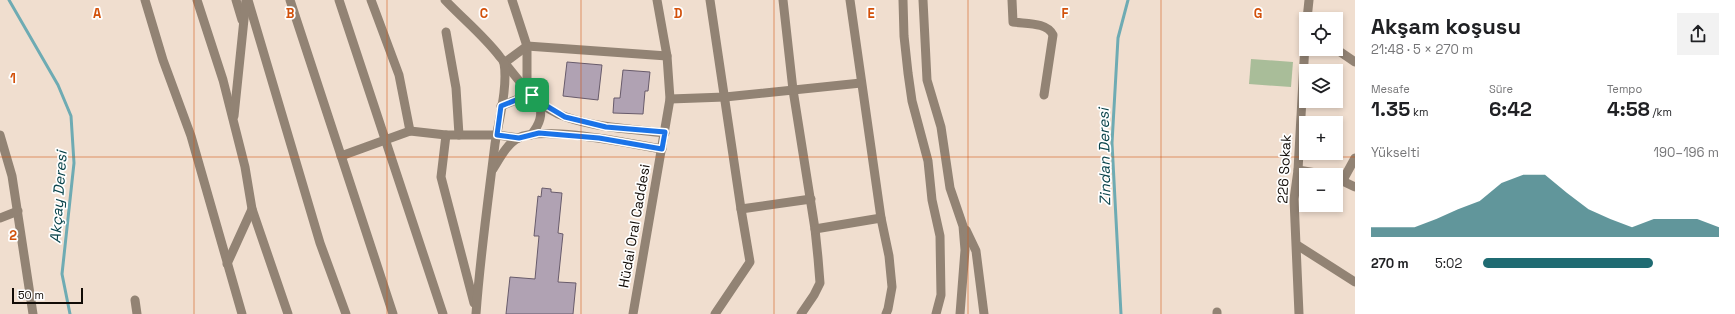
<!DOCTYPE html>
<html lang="tr">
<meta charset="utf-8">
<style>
body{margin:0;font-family:"Space Grotesk",sans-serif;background:#f2f2f2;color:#202124;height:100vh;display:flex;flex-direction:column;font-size:15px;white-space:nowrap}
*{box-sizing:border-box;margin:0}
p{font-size:13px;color:#757577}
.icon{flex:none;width:22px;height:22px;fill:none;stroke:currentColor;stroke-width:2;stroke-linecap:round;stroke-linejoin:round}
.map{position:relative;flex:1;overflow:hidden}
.details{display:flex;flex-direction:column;background:#fff;width:380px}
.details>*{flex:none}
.buttons{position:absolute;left:1299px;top:12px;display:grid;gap:8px}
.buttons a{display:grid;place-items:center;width:44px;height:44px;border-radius:0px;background:#fff;box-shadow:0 2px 6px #0003;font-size:20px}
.scale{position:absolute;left:12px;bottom:10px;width:71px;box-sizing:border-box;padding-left:4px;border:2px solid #110b06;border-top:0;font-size:11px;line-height:14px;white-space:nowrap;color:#110b06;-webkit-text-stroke:3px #fff;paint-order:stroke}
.pin{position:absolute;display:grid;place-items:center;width:34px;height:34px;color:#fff;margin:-17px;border-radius:8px;box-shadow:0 2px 6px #0006}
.round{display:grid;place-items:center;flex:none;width:42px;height:42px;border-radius:0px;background:#f2f2f2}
.head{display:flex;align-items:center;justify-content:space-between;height:68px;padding:0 16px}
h1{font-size:22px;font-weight:600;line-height:30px}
.figures{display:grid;grid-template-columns:repeat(3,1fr);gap:6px;height:68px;padding:4px 16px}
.figures div{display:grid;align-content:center}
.figures b{font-size:20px;font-weight:600}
.figures small{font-size:11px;font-weight:400}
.figures p{font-size:11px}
.chart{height:112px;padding:8px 16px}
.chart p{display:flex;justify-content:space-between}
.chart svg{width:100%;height:72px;margin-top:4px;fill:#1f6b72;opacity:.7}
ul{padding:0 16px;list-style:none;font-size:13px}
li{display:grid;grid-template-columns:64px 48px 1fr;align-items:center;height:30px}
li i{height:10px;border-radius:5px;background:#1f6b72}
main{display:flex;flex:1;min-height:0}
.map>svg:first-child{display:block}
.park{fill:#a9bd99}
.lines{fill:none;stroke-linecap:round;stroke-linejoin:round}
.stream{stroke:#6eabb3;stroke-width:3}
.building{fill:#b0a2b3;stroke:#685b6b}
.minor{stroke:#928374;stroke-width:9}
.route-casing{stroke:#fff;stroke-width:8}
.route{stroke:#1a73e8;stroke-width:5}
.grid{fill:none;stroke:#d2510b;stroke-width:1;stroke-opacity:0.55}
.labels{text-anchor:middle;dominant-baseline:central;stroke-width:3.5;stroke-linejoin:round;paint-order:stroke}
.street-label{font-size:14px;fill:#110b06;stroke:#fff}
.water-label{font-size:15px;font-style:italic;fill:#09434a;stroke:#fff}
.grid-label{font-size:13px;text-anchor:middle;font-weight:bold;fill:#d2510b;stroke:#fff;stroke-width:3.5;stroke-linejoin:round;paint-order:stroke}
</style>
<main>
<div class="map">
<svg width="1355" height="314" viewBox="0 0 1355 314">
<rect width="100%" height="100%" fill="#f0decf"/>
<polygon class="park" points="1251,59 1293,62 1291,87 1249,84"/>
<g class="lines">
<g class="stream">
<polyline points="9,0 58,85 71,116 74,163 62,274 70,314"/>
<polyline points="1121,314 1112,143 1118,38 1128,0"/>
</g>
</g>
<g class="building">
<polygon points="567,62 602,65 598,100 563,96"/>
<polygon points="623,70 650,72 648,91 645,91 643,114 613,113 614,98 620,98"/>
<polygon points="542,188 551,189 551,192 562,193 558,233 563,234 558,282 576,283 573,314 506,314 510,277 535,279 539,236 534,236 538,196 541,197"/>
</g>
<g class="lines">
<g class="minor">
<polyline points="145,0 163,60 191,136 242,314"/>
<polyline points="197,0 223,80 245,167 252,209 288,314"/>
<polyline points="236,0 242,20"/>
<polyline points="248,0 320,243 346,314"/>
<polyline points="290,0 393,314"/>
<polyline points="339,0 443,314"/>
<polyline points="371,0 399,75 410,131"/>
<path d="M445 0C463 19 484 36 500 57 518 79 537 108 566 117 598 128 632 129 665 133"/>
<polyline points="512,0 527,46 667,56"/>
<polyline points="710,0 741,209 750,262 715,314"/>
<polyline points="783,0 793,90 815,229 818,258 820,283 814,295 801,314"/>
<polyline points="850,0 881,218 889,256 892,287 888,309 886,314"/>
<polyline points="903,0 904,36 908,73 912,101 928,161 932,200 940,236 941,295 936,314"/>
<polyline points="923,0 927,80 941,127 950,188 963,226 965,250 960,314"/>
<path d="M1012 0 1013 22C1026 24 1047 22 1053 35L1044 95"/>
<polyline points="1307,19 1309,0"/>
<polyline points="446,32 456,88 459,135"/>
<polyline points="527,46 527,91"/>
<polyline points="1336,49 1355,62"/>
<polyline points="504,63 527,46"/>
<polyline points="670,99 725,97 861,83"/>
<polyline points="501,106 521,98 532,95"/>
<polyline points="234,116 246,0"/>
<polyline points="0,135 12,176 33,314"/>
<polyline points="446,135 441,177 474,303"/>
<path d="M531 135C540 124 543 115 539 101"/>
<polyline points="341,156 410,131 446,135 497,135 519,138"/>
<path d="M493 169C500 158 507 144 518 138 543 125 632 144 662 149"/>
<polyline points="1298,170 1328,175"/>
<polyline points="1336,178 1355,187"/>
<polyline points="1343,180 1355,158"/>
<polyline points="741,209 811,199"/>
<polyline points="0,218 18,211"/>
<polyline points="815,229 881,218"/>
<polyline points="966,230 976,251 984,314"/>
<polyline points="1297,245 1355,282"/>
<polyline points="227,264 252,209"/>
<polyline points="135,300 137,314"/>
<path d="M476 314C480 257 488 201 495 144 499 119 508 87 504 63"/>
<polyline points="633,314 670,99 667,56 657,0"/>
<polyline points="1217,314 1217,312"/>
<polyline points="1299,314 1294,199 1298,170 1306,26"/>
</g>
</g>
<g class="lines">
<g class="route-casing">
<polygon id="route" points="532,95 545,105 565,117 606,127 665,132 662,149 599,138 539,133 519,138 497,135 501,106 521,98"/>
</g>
<use href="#route" class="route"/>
</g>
<path class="grid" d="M194 0V314M387 0V314M581 0V314M774 0V314M968 0V314M1161 0V314M0 157H1355"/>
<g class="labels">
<g class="street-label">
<text transform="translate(1284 169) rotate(-87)">226 Sokak</text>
<text transform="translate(634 226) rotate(-80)">Hüdai Oral Caddesi</text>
</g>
<g class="water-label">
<text transform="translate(1104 157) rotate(-91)">Zindan Deresi</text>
<text transform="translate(58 197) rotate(-86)">Akçay Deresi</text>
</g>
</g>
<g class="grid-label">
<text x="97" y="18">A</text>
<text x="290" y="18">B</text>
<text x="484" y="18">C</text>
<text x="678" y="18">D</text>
<text x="871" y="18">E</text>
<text x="1065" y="18">F</text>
<text x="1258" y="18">G</text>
<text x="13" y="83">1</text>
<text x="13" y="240">2</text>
</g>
</svg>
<div class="buttons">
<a><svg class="icon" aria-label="locate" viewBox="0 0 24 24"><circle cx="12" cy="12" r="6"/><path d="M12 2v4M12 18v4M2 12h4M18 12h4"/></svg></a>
<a><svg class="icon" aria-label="layers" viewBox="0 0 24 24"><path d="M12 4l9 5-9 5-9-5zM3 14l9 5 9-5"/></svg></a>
<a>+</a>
<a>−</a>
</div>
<div class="scale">50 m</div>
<div class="pin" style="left:532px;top:95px;background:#1e9e55"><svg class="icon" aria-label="arrive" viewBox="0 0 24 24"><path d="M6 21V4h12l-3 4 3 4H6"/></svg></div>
</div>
<section class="details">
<div class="head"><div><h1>Akşam koşusu</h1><p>21:48 · 5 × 270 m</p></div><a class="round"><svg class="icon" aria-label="share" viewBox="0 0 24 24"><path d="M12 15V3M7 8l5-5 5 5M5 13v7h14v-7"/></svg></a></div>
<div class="figures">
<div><p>Mesafe</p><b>1.35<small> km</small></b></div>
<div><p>Süre</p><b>6:42</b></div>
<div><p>Tempo</p><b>4:58<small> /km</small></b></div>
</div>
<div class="chart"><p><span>Yükselti</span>190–196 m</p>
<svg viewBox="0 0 160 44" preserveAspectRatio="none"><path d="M0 44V38L10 38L20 38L30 33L40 27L50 22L60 11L70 6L80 6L90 17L100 27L110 33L120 38L130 33L140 33L150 33L160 38V44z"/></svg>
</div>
<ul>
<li><b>270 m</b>5:02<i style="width:72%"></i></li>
</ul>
</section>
</main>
